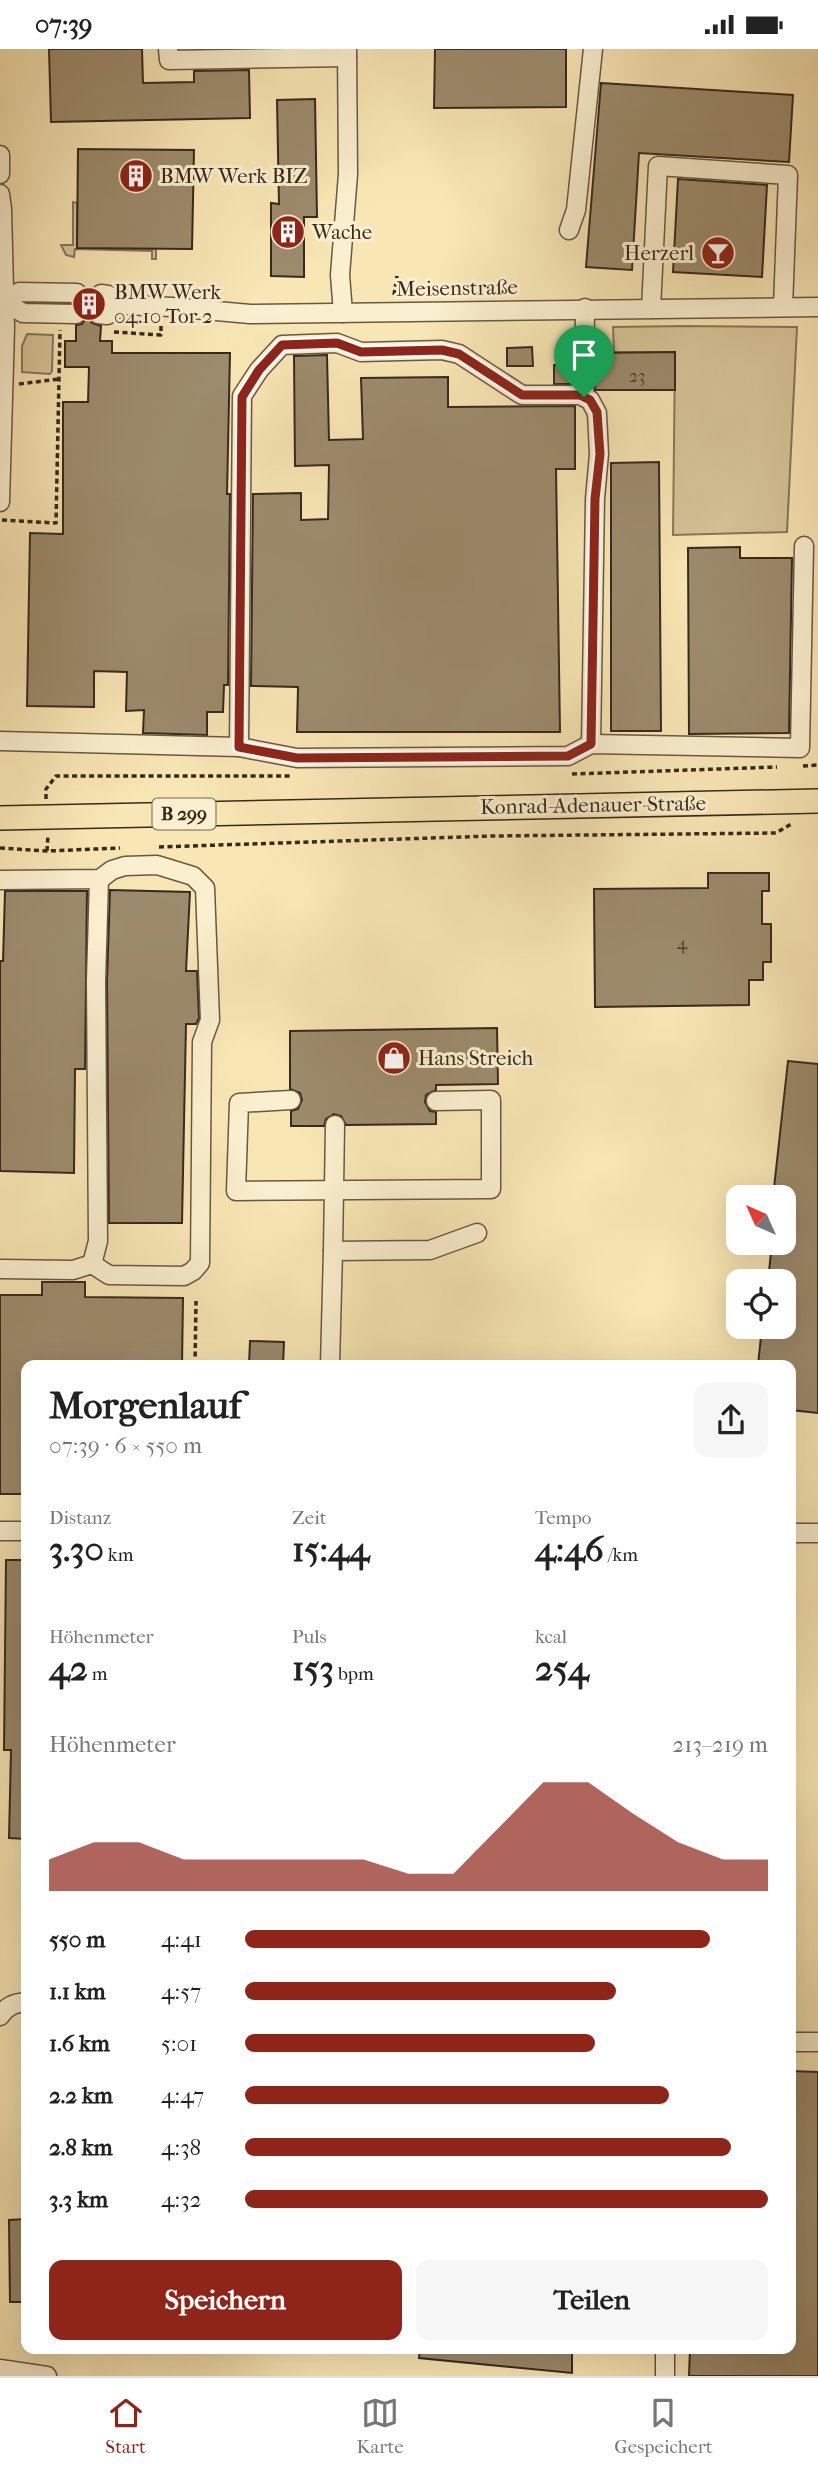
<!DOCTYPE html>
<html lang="de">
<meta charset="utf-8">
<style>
body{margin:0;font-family:"IM FELL French Canon",serif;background:#f6f6f6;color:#222;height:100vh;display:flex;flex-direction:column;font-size:26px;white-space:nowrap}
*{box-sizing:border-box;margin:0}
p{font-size:23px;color:#767676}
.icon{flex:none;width:38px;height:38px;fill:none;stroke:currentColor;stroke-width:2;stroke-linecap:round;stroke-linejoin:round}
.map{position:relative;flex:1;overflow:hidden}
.details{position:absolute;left:21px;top:1311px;width:775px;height:994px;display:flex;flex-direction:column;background:#fff;border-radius:14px;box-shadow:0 7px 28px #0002}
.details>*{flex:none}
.needle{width:46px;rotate:315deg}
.fabs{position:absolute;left:726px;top:1136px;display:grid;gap:14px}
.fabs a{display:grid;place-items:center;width:70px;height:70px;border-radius:14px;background:#fff;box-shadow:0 7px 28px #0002;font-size:35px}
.pin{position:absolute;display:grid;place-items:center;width:60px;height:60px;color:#fff;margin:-72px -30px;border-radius:50% 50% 50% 0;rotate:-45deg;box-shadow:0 0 7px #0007}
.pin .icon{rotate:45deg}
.round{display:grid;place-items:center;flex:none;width:74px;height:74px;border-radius:14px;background:#f6f6f6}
.overview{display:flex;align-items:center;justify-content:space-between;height:119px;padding:0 28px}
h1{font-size:38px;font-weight:800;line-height:52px}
.metrics{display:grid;grid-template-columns:repeat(3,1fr);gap:10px;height:119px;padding:7px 28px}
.metrics div{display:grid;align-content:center}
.metrics b{font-size:35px;font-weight:800}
.metrics small{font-size:19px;font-weight:400}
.metrics p{font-size:19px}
.chart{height:196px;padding:14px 28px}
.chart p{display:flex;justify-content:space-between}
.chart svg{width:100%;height:126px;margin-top:7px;fill:#8f2418;opacity:.7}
.cta{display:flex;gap:14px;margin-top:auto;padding:14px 28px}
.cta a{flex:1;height:80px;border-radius:14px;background:#8f2418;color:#fff;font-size:28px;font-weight:800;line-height:80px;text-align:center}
.cta a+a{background:#f6f6f6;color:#222}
ul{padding:0 28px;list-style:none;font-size:23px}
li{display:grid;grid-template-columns:112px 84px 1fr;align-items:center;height:52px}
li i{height:18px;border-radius:9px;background:#8f2418}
.status{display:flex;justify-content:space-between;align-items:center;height:49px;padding:0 35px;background:#fff;direction:ltr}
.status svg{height:19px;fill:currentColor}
.tabs{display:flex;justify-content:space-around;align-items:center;height:98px;border-top:2px solid #e0e0e0;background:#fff;font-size:19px;color:#767676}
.tabs a{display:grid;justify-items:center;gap:4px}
.tabs .selected{color:#8f2418}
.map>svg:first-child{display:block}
.green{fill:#d8c69a;stroke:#88775c;stroke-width:2}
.building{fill:#9c8b6c;stroke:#39281e;stroke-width:2}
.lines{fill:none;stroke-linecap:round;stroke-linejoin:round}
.minor-casing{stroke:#695844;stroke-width:21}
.major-casing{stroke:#39281e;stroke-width:26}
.path{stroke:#39281e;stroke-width:3.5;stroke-dasharray:5 3.5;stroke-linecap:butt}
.minor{stroke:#faefce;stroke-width:18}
.major{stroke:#f8e6b4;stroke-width:23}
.route-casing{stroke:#fff;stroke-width:14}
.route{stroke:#8f2418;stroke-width:9}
.labels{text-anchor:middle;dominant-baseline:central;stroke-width:6;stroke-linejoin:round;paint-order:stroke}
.number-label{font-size:18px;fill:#524132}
.shield{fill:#faefce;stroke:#736453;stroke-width:2}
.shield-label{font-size:19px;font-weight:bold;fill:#39281e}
.poi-label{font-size:21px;fill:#39281e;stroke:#faefce;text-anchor:start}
.street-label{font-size:21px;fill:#39281e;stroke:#faefce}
</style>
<div class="status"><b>07:39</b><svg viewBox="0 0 49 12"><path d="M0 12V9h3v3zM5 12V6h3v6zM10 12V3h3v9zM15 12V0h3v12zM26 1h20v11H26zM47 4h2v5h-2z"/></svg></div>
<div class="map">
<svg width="818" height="2327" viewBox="0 0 818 2327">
<rect width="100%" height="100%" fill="#f8e6b4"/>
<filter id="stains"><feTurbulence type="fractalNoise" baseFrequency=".00286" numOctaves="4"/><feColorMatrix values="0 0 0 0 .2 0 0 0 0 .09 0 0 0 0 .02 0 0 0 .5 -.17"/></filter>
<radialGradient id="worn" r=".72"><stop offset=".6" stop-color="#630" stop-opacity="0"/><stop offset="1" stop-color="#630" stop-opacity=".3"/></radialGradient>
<g class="green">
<polygon points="73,153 77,154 77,199 156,200 156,210 152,210 152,202 75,200 74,208 66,206 61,196 73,196"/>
<polygon points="685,277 797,278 787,483 673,486 675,303 614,303 613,278"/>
<polygon points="27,285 53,286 52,322 50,325 22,323 22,297"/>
</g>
<g class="building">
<polygon points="49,0 142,0 143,34 194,33 194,22 249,21 250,69 51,73"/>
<polygon points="435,0 566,0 566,58 434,59"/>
<polygon points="601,34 793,46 789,113 639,104 632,221 586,218"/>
<polygon points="315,50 317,168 304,168 304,228 271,227 271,154 279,155 277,51"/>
<polygon points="78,100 194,101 192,200 77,199"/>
<polygon points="678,130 767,136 762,228 673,223"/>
<polygon points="87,267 92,274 101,277 100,292 112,292 112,304 230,304 227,445 230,445 228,636 224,636 223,663 207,663 207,686 143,684 144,661 126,662 127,623 94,622 94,658 27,657 30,484 63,485 63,353 88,353 89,318 65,318 65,292 76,292 76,276 82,275"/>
<polygon points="532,298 533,317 507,317 507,299"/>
<polygon points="675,303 675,341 595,341 596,315 599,315 598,304"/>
<polygon points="327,306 329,391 363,390 361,329 448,328 448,358 575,357 575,420 556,420 560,683 297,683 298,638 251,637 253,445 301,444 301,471 328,470 329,416 295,417 294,307"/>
<rect x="554" y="316" width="19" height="19"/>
<polygon points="659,413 661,682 611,682 611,414"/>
<polygon points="740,498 740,509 792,509 789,684 689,685 688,499"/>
<polygon points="708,824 769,824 769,842 762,842 762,875 771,875 771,913 763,913 763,931 749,931 749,956 595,958 594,840 708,839"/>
<polygon points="110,841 190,843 186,922 197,922 199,969 196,975 186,975 182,1174 109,1174 107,932"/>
<polygon points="5,842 87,842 85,1020 75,1020 74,1124 0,1122 0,912 3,912"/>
<polygon points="497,979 498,1035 436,1036 436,1041 426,1046 425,1053 430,1062 436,1063 436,1075 346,1076 341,1067 334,1065 326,1070 324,1077 291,1077 291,1062 298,1060 302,1051 300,1044 290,1040 290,982"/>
<polygon points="788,1012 818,1015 818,1364 791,1361 791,1316 758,1316 762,1278 784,1278 784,1232 768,1232 772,1194 784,1194 784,1148 773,1148"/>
<polygon points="42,1233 85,1233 85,1248 183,1249 182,1316 26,1316 26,1445 0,1445 0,1246 42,1246"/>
<polygon points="250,1292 284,1293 283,1316 249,1316"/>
<polygon points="6,1511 26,1511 26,1790 9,1789 11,1701 4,1701"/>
<polygon points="791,2022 818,2023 818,2327 689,2327 690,2300 791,2300"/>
<polygon points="26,2170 26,2253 10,2253 9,2171"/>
<polygon points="420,2300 572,2300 572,2324 419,2309"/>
</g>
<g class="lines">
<g class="minor-casing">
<g id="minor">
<polyline points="168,0 169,11 347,8"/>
<polyline points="0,106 0,125"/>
<polyline points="0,145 2,160 5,279 0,453"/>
<polyline points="569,181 576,161 593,0"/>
<polyline points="101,245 108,246 123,256 172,258 250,265 818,258"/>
<polyline points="651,260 658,117 788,126 783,258"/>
<polyline points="343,264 340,226 348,125 347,0"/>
<polyline points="76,265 23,264 5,253 19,243 77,244"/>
<polyline points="98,265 107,266 123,256"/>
<polyline points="584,348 585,259"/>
<polyline points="0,692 239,698 297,709 568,707 591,695 800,699 804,497"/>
<polyline points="239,698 242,347 259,321 282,296 337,294 361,303 442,301 459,305 522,346 580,346 590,351 597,364 599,405 595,450 591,695"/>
<polyline points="0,831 100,830 112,821 125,817 157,816 193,827 205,839 210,971 202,993 200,1214 193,1222 184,1227 109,1226 92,1215 73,1221 0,1220"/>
<polyline points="291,1051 239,1054 236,1142 491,1140 491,1051 436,1052"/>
<polyline points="333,1202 335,1076"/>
<polyline points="92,1215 98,1192 96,932 99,830"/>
<polyline points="330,1316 333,1202 430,1201 477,1184"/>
<polyline points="0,1482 26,1482"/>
<polyline points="791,1484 818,1484"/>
<path d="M0 1967C7 1957 14 1954 26 1953"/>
<polyline points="791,1993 818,1993"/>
<polyline points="0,2320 47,2327"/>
<polyline points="665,2327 665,2300"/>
</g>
</g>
<g class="major-casing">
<polyline id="major" points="0,769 818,752"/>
</g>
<g class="path">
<polyline points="394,246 397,227"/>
<polyline points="114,283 161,286 161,274"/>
<polyline points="19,335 59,330"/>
<polyline points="2,471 56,474 60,281"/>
<polyline points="803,717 818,716"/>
<polyline points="572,725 777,718"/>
<polyline points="46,750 46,740 56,727 291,727"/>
<polyline points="159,798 492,787 776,784 793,774"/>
<polyline points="0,799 47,802 120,799"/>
<polyline points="47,802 48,786"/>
<polyline points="195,1316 196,1252"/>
</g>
<use href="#minor" class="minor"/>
<use href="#major" class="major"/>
</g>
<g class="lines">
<g class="route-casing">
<polygon id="route" points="337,294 361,303 442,301 459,305 522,346 580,346 590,351 597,363 600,405 595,450 591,695 568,707 297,709 239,698 242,348 259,321 282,296"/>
</g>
<use href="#route" class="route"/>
</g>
<defs>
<g id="building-disc" transform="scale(1.75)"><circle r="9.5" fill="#8f2418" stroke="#faefce"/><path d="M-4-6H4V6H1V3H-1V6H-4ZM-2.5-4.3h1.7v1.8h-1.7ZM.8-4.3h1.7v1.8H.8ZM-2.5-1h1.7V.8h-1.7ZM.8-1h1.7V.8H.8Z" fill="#fff"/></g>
<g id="bar-disc" transform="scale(1.75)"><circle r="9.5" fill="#8f2418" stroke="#faefce"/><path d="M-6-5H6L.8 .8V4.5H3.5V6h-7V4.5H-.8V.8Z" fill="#fff"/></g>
<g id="shop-disc" transform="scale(1.75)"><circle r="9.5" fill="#8f2418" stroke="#faefce"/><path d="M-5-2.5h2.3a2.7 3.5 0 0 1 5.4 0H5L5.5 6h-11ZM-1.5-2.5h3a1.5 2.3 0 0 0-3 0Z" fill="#fff"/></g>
</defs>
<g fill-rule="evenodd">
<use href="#building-disc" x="136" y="127"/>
<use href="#building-disc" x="288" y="183"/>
<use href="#bar-disc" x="718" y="204"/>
<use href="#building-disc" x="89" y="255"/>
<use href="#shop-disc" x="394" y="1009"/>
</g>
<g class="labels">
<g class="number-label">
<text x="637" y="327">23</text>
<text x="682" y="894">4</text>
</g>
<rect class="shield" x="152.5" y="749.5" width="63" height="31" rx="5"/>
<g class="shield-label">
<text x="184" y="765">B 299</text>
</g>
<g class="poi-label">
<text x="160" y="127">BMW Werk BIZ</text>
<text x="312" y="183">Wache</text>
<text x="694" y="204" text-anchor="end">Herzerl</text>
<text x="114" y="243">BMW Werk<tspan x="114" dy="24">04.10 Tor 2</tspan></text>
<text x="418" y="1009">Hans Streich</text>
</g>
<g class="street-label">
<text transform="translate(457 239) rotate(-1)">Meisenstraße</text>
<text transform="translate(593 756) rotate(-1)">Konrad-Adenauer-Straße</text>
</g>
</g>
<rect width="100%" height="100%" filter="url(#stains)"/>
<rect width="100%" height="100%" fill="url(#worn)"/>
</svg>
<div class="fabs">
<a><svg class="needle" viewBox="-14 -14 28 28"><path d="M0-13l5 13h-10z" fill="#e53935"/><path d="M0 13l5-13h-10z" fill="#767676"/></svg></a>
<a><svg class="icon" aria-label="locate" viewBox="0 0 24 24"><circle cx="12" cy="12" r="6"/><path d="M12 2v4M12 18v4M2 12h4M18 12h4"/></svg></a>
</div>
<div class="pin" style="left:584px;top:348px;background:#1e9e55"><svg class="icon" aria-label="arrive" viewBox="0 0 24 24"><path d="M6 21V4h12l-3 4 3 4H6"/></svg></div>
<section class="details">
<div class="overview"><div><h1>Morgenlauf</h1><p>07:39 · 6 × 550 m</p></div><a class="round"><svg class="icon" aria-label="share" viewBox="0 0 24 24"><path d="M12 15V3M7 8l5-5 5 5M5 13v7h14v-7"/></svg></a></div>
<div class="metrics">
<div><p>Distanz</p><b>3.30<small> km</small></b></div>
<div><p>Zeit</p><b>15:44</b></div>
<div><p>Tempo</p><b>4:46<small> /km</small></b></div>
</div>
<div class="metrics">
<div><p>Höhenmeter</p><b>42<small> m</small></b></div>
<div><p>Puls</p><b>153<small> bpm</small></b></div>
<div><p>kcal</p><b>254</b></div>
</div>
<div class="chart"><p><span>Höhenmeter</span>213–219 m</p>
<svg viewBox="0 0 160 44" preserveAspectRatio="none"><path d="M0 44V33L10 27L20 27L30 33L40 33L50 33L60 33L70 33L80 38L90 38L100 22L110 6L120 6L130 17L140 27L150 33L160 33V44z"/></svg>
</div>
<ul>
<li><b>550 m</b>4:41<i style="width:89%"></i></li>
<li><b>1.1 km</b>4:57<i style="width:71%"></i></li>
<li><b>1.6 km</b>5:01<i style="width:67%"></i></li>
<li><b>2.2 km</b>4:47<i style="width:81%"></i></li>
<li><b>2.8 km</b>4:38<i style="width:93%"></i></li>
<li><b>3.3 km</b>4:32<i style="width:100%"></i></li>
</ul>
<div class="cta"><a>Speichern</a><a>Teilen</a></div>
</section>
</div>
<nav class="tabs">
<a class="selected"><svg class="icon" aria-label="home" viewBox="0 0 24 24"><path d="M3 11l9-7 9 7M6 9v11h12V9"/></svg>Start</a>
<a><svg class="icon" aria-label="map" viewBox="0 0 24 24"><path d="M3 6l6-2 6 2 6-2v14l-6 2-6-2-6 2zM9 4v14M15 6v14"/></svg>Karte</a>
<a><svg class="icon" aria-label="saved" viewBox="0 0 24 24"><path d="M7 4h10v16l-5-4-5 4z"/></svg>Gespeichert</a>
</nav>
